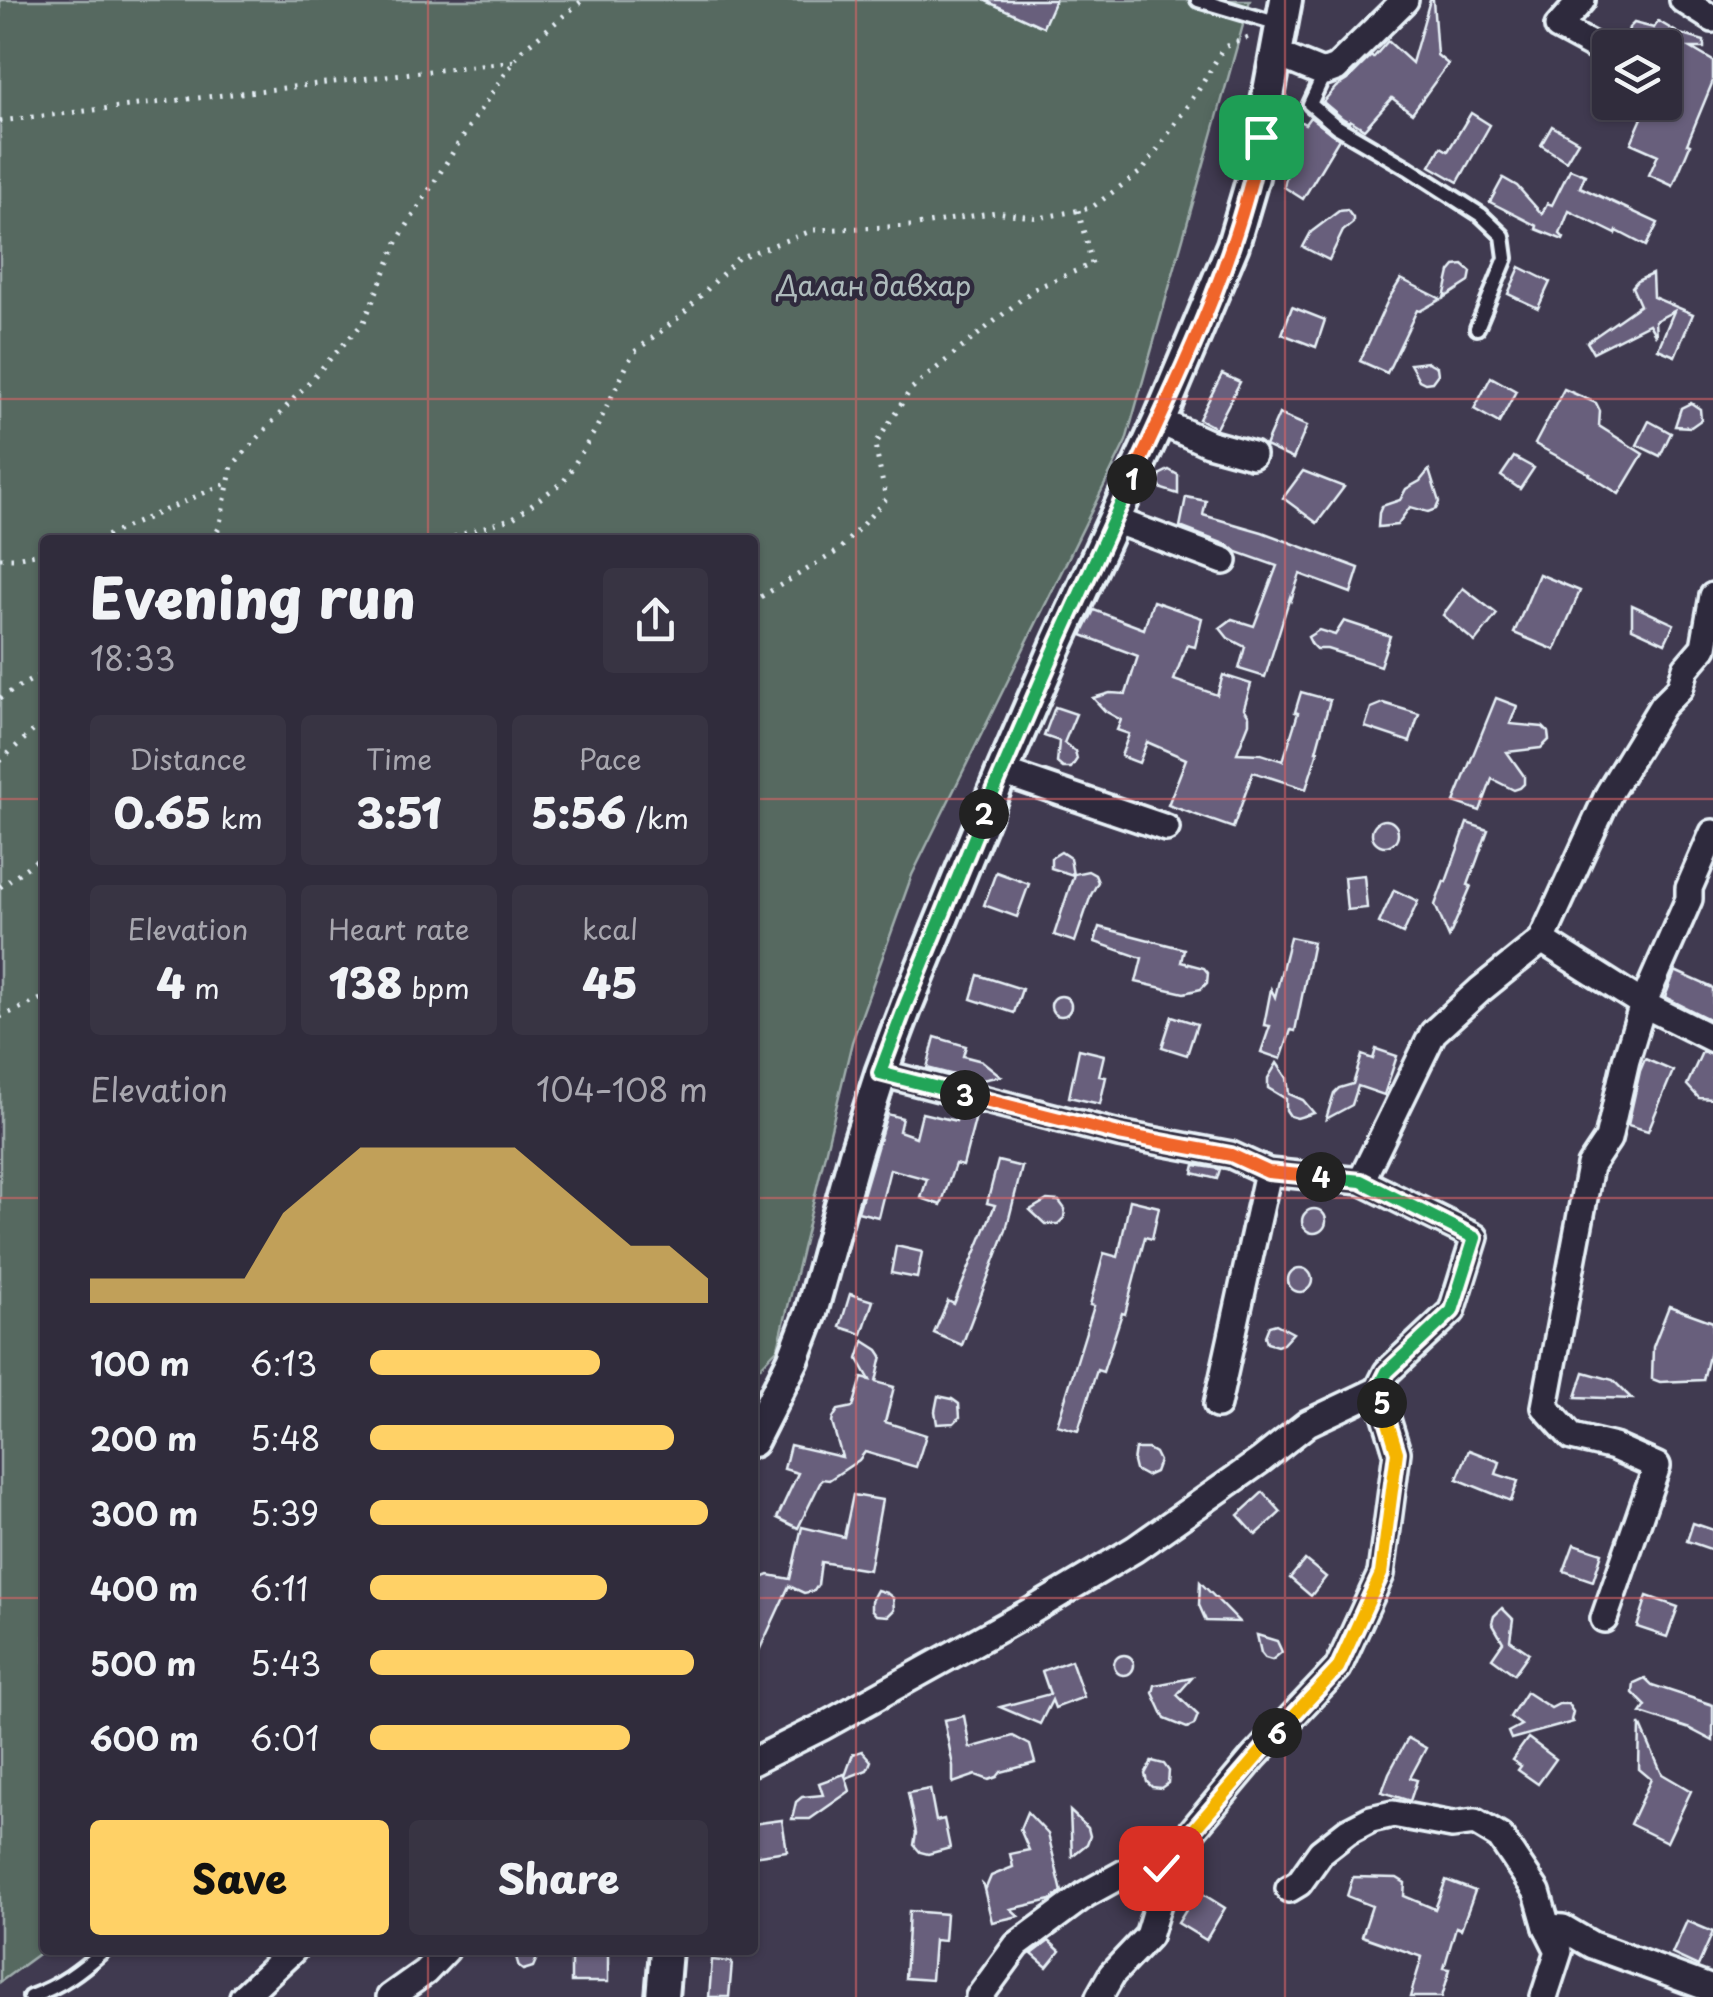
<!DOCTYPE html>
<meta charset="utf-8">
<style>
body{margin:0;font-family:"Playpen Sans",sans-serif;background:#383443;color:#f1f3f6;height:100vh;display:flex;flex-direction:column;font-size:38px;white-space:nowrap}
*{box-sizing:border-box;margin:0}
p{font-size:32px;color:#a8a7af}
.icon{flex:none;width:55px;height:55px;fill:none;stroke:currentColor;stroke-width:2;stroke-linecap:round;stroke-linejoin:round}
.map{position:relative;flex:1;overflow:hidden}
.side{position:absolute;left:40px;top:535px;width:718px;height:1420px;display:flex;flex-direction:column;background:#302c3c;border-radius:10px;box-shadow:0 2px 8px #0004,0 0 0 2px #4b4856}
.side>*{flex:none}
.tools{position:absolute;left:1592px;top:30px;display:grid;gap:20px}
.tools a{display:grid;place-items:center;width:90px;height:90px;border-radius:10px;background:#302c3c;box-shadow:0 2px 8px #0004,0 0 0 2px #4b4856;font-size:50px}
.pin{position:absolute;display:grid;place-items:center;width:85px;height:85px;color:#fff;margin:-42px;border-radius:20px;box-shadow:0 5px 15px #0006}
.km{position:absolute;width:50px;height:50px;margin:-25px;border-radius:50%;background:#222;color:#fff;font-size:28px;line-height:50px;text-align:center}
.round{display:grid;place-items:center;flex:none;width:105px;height:105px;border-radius:10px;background:#383443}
.overview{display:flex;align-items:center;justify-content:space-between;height:170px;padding:0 50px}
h1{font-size:55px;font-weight:800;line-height:75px}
.stats{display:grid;grid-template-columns:repeat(3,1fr);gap:15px;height:170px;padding:10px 50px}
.stats div{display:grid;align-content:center;border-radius:10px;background:#383443;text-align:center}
.stats b{font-size:42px;font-weight:800}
.stats small{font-size:28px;font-weight:400}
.stats p{font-size:28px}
.chart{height:280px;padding:20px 50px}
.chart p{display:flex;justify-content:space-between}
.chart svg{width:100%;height:180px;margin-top:10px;fill:#ffd166;opacity:.7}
.primary-button{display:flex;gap:20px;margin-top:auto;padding:20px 50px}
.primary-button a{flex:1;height:115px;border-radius:10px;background:#ffd166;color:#111;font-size:40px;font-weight:800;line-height:115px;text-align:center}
.primary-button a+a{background:#383443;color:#f1f3f6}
ul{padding:0 50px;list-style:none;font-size:32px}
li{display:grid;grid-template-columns:160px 120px 1fr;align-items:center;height:75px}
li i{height:25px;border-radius:12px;background:#ffd166}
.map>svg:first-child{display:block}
.green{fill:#566961;stroke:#9fadac;stroke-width:2.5}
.building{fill:#675e7b;stroke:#e8f1f8;stroke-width:2.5}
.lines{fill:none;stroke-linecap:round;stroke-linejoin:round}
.service-casing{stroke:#e8f1f8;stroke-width:20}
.minor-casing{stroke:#e8f1f8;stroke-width:32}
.tertiary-casing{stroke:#e8f1f8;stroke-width:38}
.path{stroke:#e8f1f8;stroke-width:5;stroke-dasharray:2.5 8;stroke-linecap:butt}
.service{stroke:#2f2a3d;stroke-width:12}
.minor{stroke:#2f2a3d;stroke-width:25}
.tertiary{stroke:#2f2a3d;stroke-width:30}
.split-1-casing{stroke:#fff;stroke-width:20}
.split-2-casing{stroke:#fff;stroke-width:20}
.split-3-casing{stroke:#fff;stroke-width:20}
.split-4-casing{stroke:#fff;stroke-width:20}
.split-5-casing{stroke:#fff;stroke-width:20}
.split-6-casing{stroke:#fff;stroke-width:20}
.split-7-casing{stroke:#fff;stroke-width:20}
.split-1{stroke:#f0652b;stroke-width:12}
.split-2{stroke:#22a559;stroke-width:12}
.split-3{stroke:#22a559;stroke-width:12}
.split-4{stroke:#f0652b;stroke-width:12}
.split-5{stroke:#22a559;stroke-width:12}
.split-6{stroke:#f5b400;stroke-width:12}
.split-7{stroke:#f5b400;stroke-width:12}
.grid{fill:none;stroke:#db6466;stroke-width:2.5;stroke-opacity:0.55}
.labels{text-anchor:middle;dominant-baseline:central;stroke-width:9;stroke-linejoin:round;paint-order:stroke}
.park-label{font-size:28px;fill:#aebbbc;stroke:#2f2a3d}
</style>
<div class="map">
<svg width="1713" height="1997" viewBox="0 0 1713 1997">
<rect width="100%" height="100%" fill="#403a50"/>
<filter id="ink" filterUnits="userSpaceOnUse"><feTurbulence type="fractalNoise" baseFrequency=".01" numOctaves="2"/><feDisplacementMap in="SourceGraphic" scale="20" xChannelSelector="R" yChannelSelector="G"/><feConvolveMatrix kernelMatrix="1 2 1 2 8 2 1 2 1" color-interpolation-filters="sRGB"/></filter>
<g filter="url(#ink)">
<polygon class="green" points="0,0 1250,0 1126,441 912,875 852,1042 778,1348 753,1374 752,540 45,540 45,1949 0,1982"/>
<g class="building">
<polygon points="984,0 1055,0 1043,27"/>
<polygon points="1430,0 1433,0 1437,55 1448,64 1412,113 1392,98 1364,129 1350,120 1349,122 1342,118 1323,102 1336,87 1347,80 1371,56 1373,58 1388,41 1412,63"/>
<polygon points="1658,21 1680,34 1704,41 1704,48 1691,48 1713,61 1713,81 1687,144 1690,145 1673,186 1649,175 1658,155 1631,143 1642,118 1606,103 1665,102 1665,48 1638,48 1627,36 1629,28 1634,23 1654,28"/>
<polygon points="1471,113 1490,125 1458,182 1430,166 1441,147 1448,151"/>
<polygon points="1310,117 1339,139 1303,199 1284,187 1298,120 1305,124"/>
<polygon points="1552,126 1578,141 1566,161 1541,145"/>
<polygon points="1570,169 1585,175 1580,187 1658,223 1646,246 1617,231 1616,234 1569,211 1560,234 1564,238 1563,240 1536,229 1537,226 1490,202 1503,178 1517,186 1542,214 1547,203 1552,205"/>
<polygon points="1347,210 1353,218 1353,223 1343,231 1329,260 1303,247 1311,232 1339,211"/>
<polygon points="1463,265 1471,272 1469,282 1444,298 1450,272 1455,266"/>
<polygon points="1520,267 1550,282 1538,308 1508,294"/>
<polygon points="1652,274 1653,297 1693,314 1675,356 1658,349 1674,311 1655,321 1656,336 1649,324 1593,352 1587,342 1640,305 1632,287 1637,281"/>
<polygon points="1401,279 1441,299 1420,311 1417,310 1387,373 1360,361 1388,300"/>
<polygon points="1292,307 1325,320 1316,347 1282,334"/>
<polygon points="1428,362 1437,367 1438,374 1432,382 1425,383 1419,380 1410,364"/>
<polygon points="1222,374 1240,382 1216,428 1199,419"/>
<polygon points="1491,377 1516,391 1499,423 1474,409"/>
<polygon points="1564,389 1596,403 1600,411 1599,426 1643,454 1619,494 1589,475 1590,474 1535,444"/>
<polygon points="1691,403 1700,409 1701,420 1691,427 1675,426 1681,408"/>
<polygon points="1279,414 1307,426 1293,459 1265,446"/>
<polygon points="1649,421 1671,433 1660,456 1637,445"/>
<polygon points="1514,457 1534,468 1520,489 1501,476"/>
<polygon points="1169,470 1178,475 1178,494 1162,489 1158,482 1161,474"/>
<polygon points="1429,470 1439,502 1436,509 1428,512 1410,507 1397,525 1378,527 1379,513 1382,506 1400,500 1406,489 1420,481"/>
<polygon points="1303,471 1344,487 1317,523 1283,498"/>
<polygon points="1186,497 1206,501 1203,515 1262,532 1359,568 1351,593 1300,574 1291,600 1290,597 1265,677 1239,669 1245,647 1228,638 1220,628 1232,619 1254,626 1277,566 1237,552 1230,546 1180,527"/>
<polygon points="1539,574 1580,591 1555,650 1514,633"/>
<polygon points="1463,588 1497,614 1475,642 1443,615"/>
<polygon points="1153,601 1202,618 1195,647 1187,645 1174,680 1217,695 1223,675 1251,684 1244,708 1249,716 1249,723 1237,753 1261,754 1283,761 1298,713 1295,712 1301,692 1330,700 1316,751 1318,751 1306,789 1253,772 1233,828 1168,805 1186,759 1147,742 1139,763 1121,756 1129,734 1117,730 1121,720 1105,711 1093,698 1110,693 1126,694 1138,656 1082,635 1094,610 1144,629"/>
<polygon points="1632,605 1674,624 1665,643 1632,628"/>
<polygon points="1344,621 1390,636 1380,666 1327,649 1316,649 1312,645 1308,637 1319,630 1335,635"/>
<polygon points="1496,698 1517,706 1510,724 1543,727 1548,732 1549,740 1541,748 1507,752 1524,776 1524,784 1520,788 1514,790 1492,779 1480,811 1454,802"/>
<polygon points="1383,703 1419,714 1410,742 1365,727 1371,708"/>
<polygon points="1055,707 1076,714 1064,743 1075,751 1077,759 1071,768 1063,768 1057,763 1059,741 1044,736"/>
<circle cx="1385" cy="833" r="13"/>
<polygon points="1467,823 1488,830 1468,885 1471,886 1449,937 1435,905 1444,881 1446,882"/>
<polygon points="1061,852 1070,858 1073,875 1051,868 1051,858"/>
<polygon points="1088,871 1095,875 1098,882 1091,895 1075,942 1054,935 1074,874"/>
<polygon points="996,872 1029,884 1017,917 984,905"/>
<polygon points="1364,875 1367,908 1347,910 1344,877"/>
<polygon points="1394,890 1418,901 1403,934 1379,923"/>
<polygon points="1099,927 1184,949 1181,962 1204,968 1208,973 1207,983 1201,989 1184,993 1136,982 1142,958 1095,942"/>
<polygon points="1290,937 1313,942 1295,1031 1291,1030 1281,1059 1261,1052 1270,1026 1264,1025 1271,989 1275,997"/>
<polygon points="1675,971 1713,988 1713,1021 1665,997"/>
<polygon points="978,975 1022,989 1014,1013 971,999"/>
<circle cx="1061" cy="1006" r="10"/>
<polygon points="1172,1016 1197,1024 1187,1055 1162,1047"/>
<polygon points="935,1037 966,1046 963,1056 982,1061 1001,1076 977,1081 927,1068"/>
<polygon points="1079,1049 1104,1055 1099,1076 1106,1077 1100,1104 1069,1097"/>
<polygon points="1376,1049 1397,1056 1384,1095 1358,1086 1352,1105 1326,1119 1334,1093 1339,1088 1353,1084 1362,1055 1373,1059"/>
<polygon points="1702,1052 1713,1055 1713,1099 1699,1098 1687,1085"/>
<polygon points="1645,1059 1673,1071 1648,1131 1628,1125 1640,1071"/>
<polygon points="1277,1063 1287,1078 1289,1094 1303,1100 1314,1113 1297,1118 1290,1116 1286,1110 1286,1099 1268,1088 1268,1078"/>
<polygon points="959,1111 976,1116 963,1166 955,1164 941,1205 921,1198 927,1179 890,1169 878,1217 858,1212 887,1114 902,1118 899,1131 916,1137 922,1113 956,1121"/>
<polygon points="998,1161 1022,1167 1006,1230 962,1345 934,1333 948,1301 954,1304 995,1205 987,1203"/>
<polygon points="1195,1165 1220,1169 1217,1179 1193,1173"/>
<polygon points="1047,1200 1059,1201 1065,1209 1064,1218 1058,1224 1045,1224 1030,1210"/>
<polygon points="1130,1200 1159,1207 1152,1239 1145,1237 1125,1314 1122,1313 1103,1372 1097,1370 1078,1431 1057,1425 1094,1306 1090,1305 1104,1253 1118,1257"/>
<circle cx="1314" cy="1221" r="12"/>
<polygon points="896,1246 922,1252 917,1278 891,1273"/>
<circle cx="1300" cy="1280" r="12"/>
<polygon points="850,1294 873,1301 862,1334 840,1327"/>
<polygon points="1669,1306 1713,1322 1713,1339 1703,1380 1660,1382 1652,1379 1653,1347"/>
<polygon points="1276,1324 1293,1333 1283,1344 1277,1346 1267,1343 1265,1336 1269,1326"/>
<polygon points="864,1341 878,1350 882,1356 876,1382 894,1387 885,1422 926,1435 916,1467 865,1452 859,1460 829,1480 822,1479 798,1528 777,1518 798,1473 784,1469 790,1445 842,1457 832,1423 833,1418 838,1410 853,1407 862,1378 870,1380 858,1359"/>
<polygon points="1584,1372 1613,1380 1632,1399 1576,1397"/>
<polygon points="938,1396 952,1399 959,1404 960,1417 954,1423 937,1424 935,1411"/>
<polygon points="1135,1449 1148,1449 1155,1453 1159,1461 1155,1472 1146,1476 1135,1470 1133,1462"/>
<polygon points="1469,1450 1500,1462 1496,1474 1518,1481 1511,1501 1457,1479"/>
<polygon points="1263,1492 1281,1512 1256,1535 1238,1515"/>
<polygon points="853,1495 882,1500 869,1570 821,1562 818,1585 814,1591 804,1593 789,1586 752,1666 752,1593 759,1579 769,1575 790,1579 802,1527 844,1537"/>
<polygon points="1693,1523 1713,1530 1713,1550 1687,1541"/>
<polygon points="1574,1544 1602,1553 1593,1581 1564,1571"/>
<polygon points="1305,1560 1326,1577 1311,1596 1290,1578"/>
<polygon points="1200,1582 1239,1622 1206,1621 1199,1605"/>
<polygon points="877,1590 887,1593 893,1598 894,1610 888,1616 876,1615 871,1609 871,1601"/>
<polygon points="1647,1596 1678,1607 1667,1637 1637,1627"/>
<polygon points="1502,1608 1513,1619 1510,1640 1529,1653 1514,1674 1492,1658 1503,1642 1492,1623 1494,1616"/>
<polygon points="1257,1635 1277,1641 1282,1652 1272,1660 1265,1658 1261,1653"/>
<circle cx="1124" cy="1665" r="10"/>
<polygon points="1071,1660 1084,1697 1055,1708 1052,1700 1040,1724 1000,1707 1050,1694 1042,1671"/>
<polygon points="1192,1678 1177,1695 1198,1715 1194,1725 1187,1728 1165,1719 1153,1693 1155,1685"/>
<polygon points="1645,1678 1652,1685 1713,1705 1713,1741 1690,1729 1641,1713 1646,1706 1633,1693 1634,1683"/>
<polygon points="1526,1692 1551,1708 1559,1704 1568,1704 1573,1712 1571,1720 1573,1722 1511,1739 1508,1732 1521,1725 1510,1717"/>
<polygon points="964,1716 970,1748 1013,1736 1030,1745 1035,1763 1001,1772 997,1777 989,1780 976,1775 953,1783 953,1766 944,1720"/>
<polygon points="1640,1724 1662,1774 1691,1791 1667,1842 1630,1824 1651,1779 1639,1769"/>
<polygon points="1408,1738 1426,1748 1410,1778 1417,1780 1410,1801 1382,1792 1389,1773"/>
<polygon points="1528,1738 1556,1759 1538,1784 1518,1770 1521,1766 1512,1760"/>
<polygon points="862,1751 871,1761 869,1766 867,1770 846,1778 850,1791 810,1819 792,1819 796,1802 802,1797 823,1795 819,1783 844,1774 845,1776 853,1754"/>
<polygon points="1152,1761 1164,1764 1169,1771 1168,1783 1161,1788 1152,1787 1147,1782 1145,1774"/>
<polygon points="930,1789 936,1821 944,1819 950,1848 928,1854 920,1852 914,1845 916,1833 908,1793"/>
<polygon points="1070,1811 1088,1828 1090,1836 1087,1844 1072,1856"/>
<polygon points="1027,1812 1048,1834 1062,1892 1051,1900 1011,1909 1019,1916 992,1922 983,1885 986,1888 991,1876 1013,1867 1010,1854 1029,1850 1020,1829"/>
<polygon points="782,1820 787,1851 752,1856 752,1824"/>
<polygon points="1353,1877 1397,1878 1405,1883 1404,1896 1435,1909 1446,1880 1475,1891 1461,1929 1456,1927 1444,1968 1450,1969 1442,1997 1410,1997 1422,1957 1362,1936 1372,1906 1347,1896"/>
<polygon points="1198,1891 1225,1908 1206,1940 1178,1923"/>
<polygon points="909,1911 946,1914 944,1941 934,1940 931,1980 905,1978"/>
<polygon points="1687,1921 1713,1932 1698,1966 1672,1954"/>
<polygon points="1049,1941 1060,1951 1047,1967 1032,1954"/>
<polygon points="514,1950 529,1950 533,1953 537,1958 533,1967 523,1970 519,1967"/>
<polygon points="571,1950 599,1950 599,1953 608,1953 608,1982 571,1982"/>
<polygon points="712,1960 732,1962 729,1997 709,1997"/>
</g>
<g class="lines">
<g class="service-casing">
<g id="service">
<polyline points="1198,0 1279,24"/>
<polyline points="1325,72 1310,104 1336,126 1408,168 1481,215 1503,236 1506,258 1477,328"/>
<path d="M30 1997C62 1985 79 1972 104 1950"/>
</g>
</g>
<g class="minor-casing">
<g id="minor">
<polyline points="1582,0 1558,27 1610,55"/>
<polyline points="1683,0 1713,19"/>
<polyline points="1276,54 1318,71 1325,72 1336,68 1405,0"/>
<polyline points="1159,421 1208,443 1252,455"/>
<polyline points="1114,520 1224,561"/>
<polyline points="1002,772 1166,828"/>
<polyline points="1542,940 1643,1004 1713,1039"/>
<polyline points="1361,1181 1433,1033 1480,990 1542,940 1609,793 1662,706 1680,688 1686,668 1704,647 1713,596"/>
<polyline points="1217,1405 1268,1172"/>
<polyline points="1604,1619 1657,1466 1614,1447 1572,1437 1545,1407 1590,1166 1608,1139 1626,1060 1643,1004 1689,899 1689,888 1713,833"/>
<polyline points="752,1762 822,1727 1031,1611 1135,1549 1260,1461 1308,1423 1378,1390 1387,1372 1452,1311 1475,1237 1361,1181 1268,1172 1231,1155 1119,1134 881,1073"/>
<polyline points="1289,1889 1299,1883 1321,1852 1348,1831 1371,1819 1393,1814 1452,1825 1475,1822 1500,1837 1537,1892 1547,1927 1559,1951 1544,1997"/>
<polyline points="1547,1927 1563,1928 1592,1945 1712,1989"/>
<polyline points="243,1997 293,1950"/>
<polyline points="390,1997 425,1972 446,1950"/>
<polyline points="979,1997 1017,1945 1086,1894 1128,1871 1161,1868"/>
<polyline points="1099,1997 1112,1974 1148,1936 1159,1900 1161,1868 1254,1757 1338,1668 1381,1574 1397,1452 1378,1390"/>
</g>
</g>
<g class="tertiary-casing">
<g id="tertiary">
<polyline points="752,1441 793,1360 811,1313 855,1154 881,1073 907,1004 1002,772 1056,647 1159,421 1233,245 1253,177 1286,0"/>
<polyline points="662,1997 666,1950"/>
</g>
</g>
<g class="path">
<polyline points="0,121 515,61"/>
<polyline points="97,540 229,482"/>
<polyline points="212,540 219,528 232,466 364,322 398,240 473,120 522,50 583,0"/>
<polyline points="444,540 513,518 564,481 596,429 633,353 682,315 738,258 814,230 911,226 996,212 1039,218 1091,208 1143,170 1199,89 1224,47 1251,36"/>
<polyline points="0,558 15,558 45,552"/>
<polyline points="752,602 838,551 886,499 875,445 911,389 1034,289 1092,264 1078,210"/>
<polyline points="0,698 45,672"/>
<polyline points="0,761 45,720"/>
<polyline points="0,887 45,854"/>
<polyline points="0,1017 45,997"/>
</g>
<use href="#service" class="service"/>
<use href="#minor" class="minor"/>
<use href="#tertiary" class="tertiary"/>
</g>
</g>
<g class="lines" filter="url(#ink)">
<g class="split-1-casing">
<path id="split-1" d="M1132 479C1183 369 1238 257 1261 137"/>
</g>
<g class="split-2-casing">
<polyline id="split-2" points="984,814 1056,647 1132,479"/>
</g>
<g class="split-3-casing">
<polyline id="split-3" points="965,1095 880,1073 906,1004 984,814"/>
</g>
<g class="split-4-casing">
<polyline id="split-4" points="965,1095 1119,1134 1231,1155 1268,1172 1321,1177"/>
</g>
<g class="split-5-casing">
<polyline id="split-5" points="1321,1177 1361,1181 1475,1238 1452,1311 1387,1372 1378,1390 1382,1403"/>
</g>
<g class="split-6-casing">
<polyline id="split-6" points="1277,1733 1338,1668 1381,1574 1397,1452 1382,1403"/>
</g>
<g class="split-7-casing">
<polyline id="split-7" points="1161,1868 1277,1733"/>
</g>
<use href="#split-1" class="split-1"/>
<use href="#split-2" class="split-2"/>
<use href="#split-3" class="split-3"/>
<use href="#split-4" class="split-4"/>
<use href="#split-5" class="split-5"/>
<use href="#split-6" class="split-6"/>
<use href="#split-7" class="split-7"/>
</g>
<path class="grid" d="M428 0V540M856 0V1997M1285 0V1997M0 399H1713M0 799H45M752 799H1713M0 1198H45M752 1198H1713M0 1598H45M752 1598H1713M428 1950V1997"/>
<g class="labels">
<g class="park-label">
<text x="874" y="284">Далан давхар</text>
</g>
</g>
</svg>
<div class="tools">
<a><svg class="icon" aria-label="layers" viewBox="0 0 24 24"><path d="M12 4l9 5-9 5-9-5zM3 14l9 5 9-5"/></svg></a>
</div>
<div class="pin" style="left:1261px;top:137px;background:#1e9e55"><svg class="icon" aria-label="arrive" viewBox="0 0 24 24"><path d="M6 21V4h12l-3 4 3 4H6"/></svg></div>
<div class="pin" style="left:1161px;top:1868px;background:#d93025"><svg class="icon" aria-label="check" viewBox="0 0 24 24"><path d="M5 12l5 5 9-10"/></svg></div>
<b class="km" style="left:1132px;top:479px">1</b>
<b class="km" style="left:984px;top:814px">2</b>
<b class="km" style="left:965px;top:1095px">3</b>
<b class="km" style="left:1321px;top:1177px">4</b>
<b class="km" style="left:1382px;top:1403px">5</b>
<b class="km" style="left:1277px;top:1733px">6</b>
<section class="side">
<div class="overview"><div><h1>Evening run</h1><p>18:33</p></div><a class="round"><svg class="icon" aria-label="share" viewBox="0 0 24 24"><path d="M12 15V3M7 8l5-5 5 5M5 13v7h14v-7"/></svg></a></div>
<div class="stats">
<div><p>Distance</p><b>0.65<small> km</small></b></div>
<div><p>Time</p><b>3:51</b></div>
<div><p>Pace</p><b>5:56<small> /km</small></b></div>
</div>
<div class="stats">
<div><p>Elevation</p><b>4<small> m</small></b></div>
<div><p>Heart rate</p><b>138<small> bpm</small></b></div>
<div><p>kcal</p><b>45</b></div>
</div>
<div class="chart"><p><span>Elevation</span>104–108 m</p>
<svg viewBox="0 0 160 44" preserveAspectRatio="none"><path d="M0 44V38L10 38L20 38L30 38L40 38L50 22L60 14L70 6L80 6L90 6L100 6L110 6L120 14L130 22L140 30L150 30L160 38V44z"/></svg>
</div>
<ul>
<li><b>100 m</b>6:13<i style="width:68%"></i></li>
<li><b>200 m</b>5:48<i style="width:90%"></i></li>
<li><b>300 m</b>5:39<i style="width:100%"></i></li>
<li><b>400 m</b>6:11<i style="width:70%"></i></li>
<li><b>500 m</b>5:43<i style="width:96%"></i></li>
<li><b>600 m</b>6:01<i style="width:77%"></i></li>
</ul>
<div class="primary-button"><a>Save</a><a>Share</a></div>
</section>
</div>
